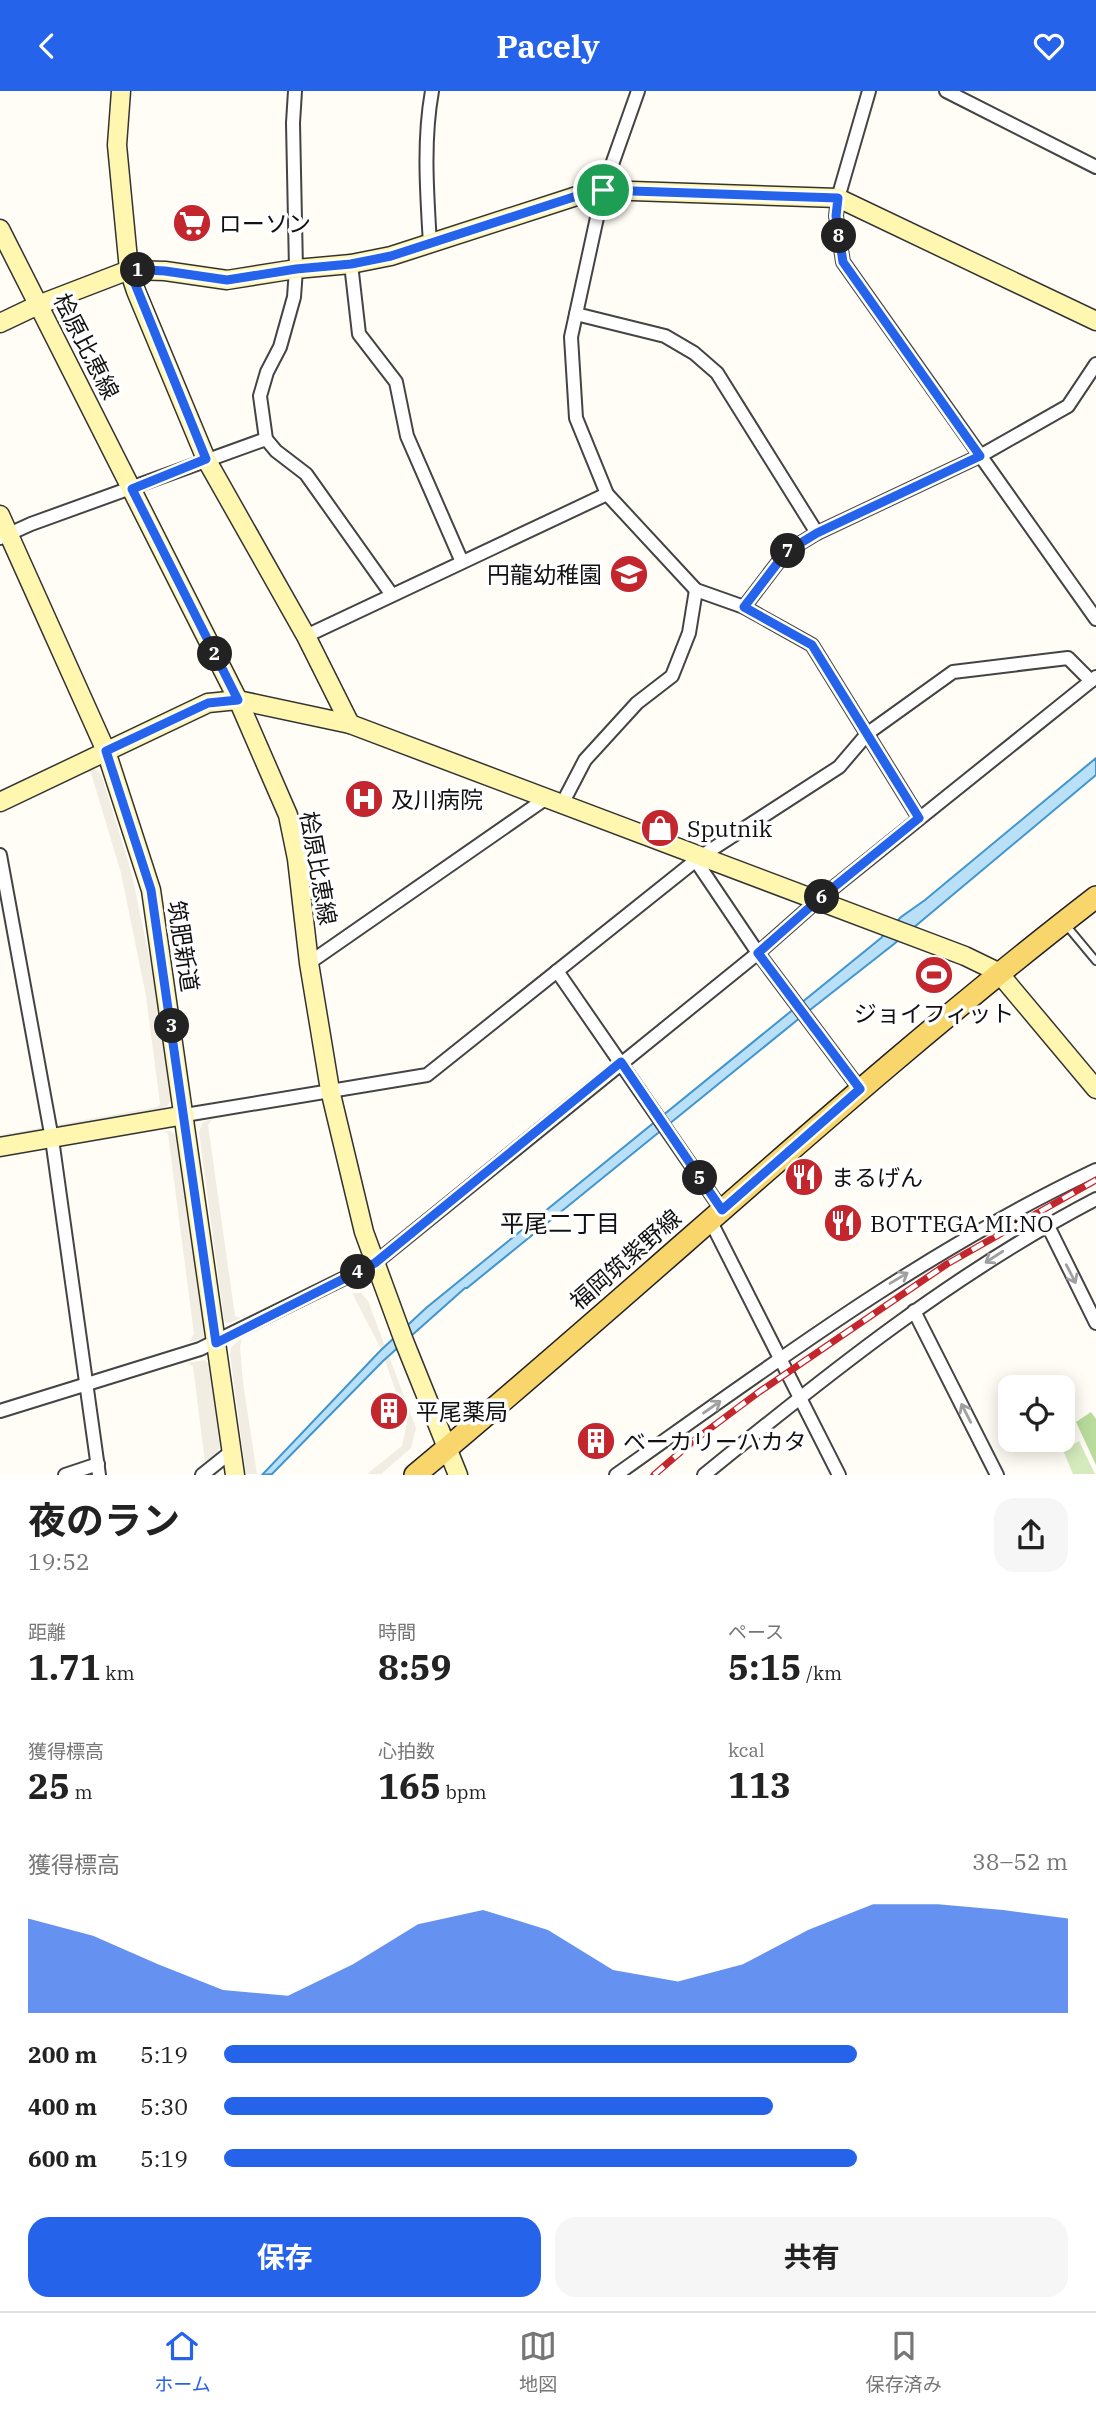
<!DOCTYPE html>
<html lang="ja">
<meta charset="utf-8">
<style>
body{margin:0;font-family:"IBM Plex Serif","Noto Sans JP",serif;background:#f6f6f6;color:#222;height:100vh;display:flex;flex-direction:column;font-size:26px;white-space:nowrap}
*{box-sizing:border-box;margin:0}
p{font-size:23px;color:#767676}
.icon{flex:none;width:38px;height:38px;fill:none;stroke:currentColor;stroke-width:2;stroke-linecap:round;stroke-linejoin:round}
.map{position:relative;height:1384px;overflow:hidden}
.sheet{display:flex;flex-direction:column;background:#fff;flex:1}
.sheet>*{flex:none}
.fabs{position:absolute;left:998px;top:1284px;display:grid;gap:14px}
.fabs a{display:grid;place-items:center;width:77px;height:77px;border-radius:14px;background:#fff;box-shadow:0 4px 18px #0003;font-size:35px}
.pin{position:absolute;display:grid;place-items:center;width:60px;height:60px;color:#fff;margin:-30px;border:4px solid #fff;border-radius:50%;box-shadow:0 2px 7px #0007}
.km{position:absolute;width:35px;height:35px;margin:-18px;border-radius:50%;background:#222;color:#fff;font-size:19px;line-height:35px;text-align:center}
.round{display:grid;place-items:center;flex:none;width:74px;height:74px;border-radius:21px;background:#f6f6f6}
.overview{display:flex;align-items:center;justify-content:space-between;height:119px;padding:0 28px}
h1{font-size:38px;font-weight:700;line-height:52px}
.stats{display:grid;grid-template-columns:repeat(3,1fr);gap:10px;height:119px;padding:7px 28px}
.stats div{display:grid;align-content:center}
.stats b{font-size:35px;font-weight:700}
.stats small{font-size:19px;font-weight:400}
.stats p{font-size:19px}
.chart{height:196px;padding:14px 28px}
.chart p{display:flex;justify-content:space-between}
.chart svg{width:100%;height:126px;margin-top:7px;fill:#2563eb;opacity:.7}
.cta{display:flex;gap:14px;margin-top:auto;padding:14px 28px}
.cta a{flex:1;height:80px;border-radius:21px;background:#2563eb;color:#fff;font-size:28px;font-weight:700;line-height:80px;text-align:center}
.cta a+a{background:#f6f6f6;color:#222}
ul{padding:0 28px;list-style:none;font-size:23px}
li{display:grid;grid-template-columns:112px 84px 1fr;align-items:center;height:52px}
li i{height:18px;border-radius:9px;background:#2563eb}
header{display:flex;justify-content:space-between;align-items:center;height:91px;padding:0 28px;background:#2563eb;color:#fff;font-size:32px;font-weight:700}
.tabs{display:flex;justify-content:space-around;align-items:center;height:98px;border-top:2px solid #e0e0e0;background:#fff;font-size:19px;color:#767676}
.tabs a{display:grid;justify-items:center;gap:4px}
.tabs .selected{color:#2563eb}
.map>svg:first-child{display:block}
.green{fill:#d5ebbd}
.forest{fill:#b9dc9c}
.plaza{fill:#f1ede2}
.water{fill:#b9e0f7;stroke:#3f96cf;stroke-width:2}
.lines{fill:none;stroke-linecap:round;stroke-linejoin:round}
.lane-casing{stroke:#444;stroke-width:10}
.street-casing{stroke:#444;stroke-width:16}
.secondary-casing{stroke:#333;stroke-width:21}
.primary-casing{stroke:#222;stroke-width:24}
.lane{stroke:#fff;stroke-width:6}
.street{stroke:#fff;stroke-width:12}
.secondary{stroke:#fff6b0;stroke-width:18}
.primary{stroke:#f9d66b;stroke-width:21}
.rail-casing{stroke:#c4262e;stroke-width:7}
.rail{stroke:#fff;stroke-width:4.5;stroke-dasharray:13;stroke-linecap:butt}
.oneway{stroke:#a0a0a0}
.route-casing{stroke:#fff;stroke-width:14}
.route{stroke:#2563eb;stroke-width:9}
.labels{text-anchor:middle;dominant-baseline:central;stroke-width:7;stroke-linejoin:round;paint-order:stroke}
.poi-label{font-size:23px;fill:#111;stroke:#fff;text-anchor:start}
.street-label{font-size:23px;fill:#111;stroke:#fff}
.neighbourhood-label{font-size:24px;fill:#111;stroke:#fff}
</style>
<header><svg class="icon" aria-label="back" viewBox="0 0 24 24"><path d="M15 5l-7 7 7 7"/></svg>Pacely<svg class="icon" aria-label="heart" viewBox="0 0 24 24"><path d="M12 20l-8-8c-3-5 5-10 8-4 3-6 11-1 8 4z"/></svg></header>
<div class="map">
<svg width="1096" height="1384" viewBox="0 0 1096 1384">
<rect width="100%" height="100%" fill="#fffdf5"/>
<polygon class="green" points="1079,1350 1095,1383 1073,1383 1063,1359"/>
<polygon class="forest" points="1091,1321 1096,1328 1096,1374 1076,1331"/>
<g class="plaza">
<polygon points="90,677 94,677 101,683 131,780 158,907 171,1010 166,1016 159,1018 159,1021 0,1049 0,1044 157,1016 160,1013 146,905 121,782 91,682 84,679"/>
<polygon points="212,1028 208,1034 235,1225 241,1227 230,1232 227,1232 224,1228 199,1041 203,1031"/>
<polygon points="164,1040 171,1040 177,1046 205,1244 203,1248 189,1251 194,1243 168,1043"/>
<polygon points="352,1202 361,1202 368,1210 416,1337 411,1357 381,1383 367,1383 402,1355 407,1331 380,1256"/>
<polygon points="242,1248 240,1255 243,1292 257,1383 246,1383 230,1264 231,1256"/>
<polygon points="205,1269 209,1273 220,1356 217,1362 205,1371 193,1275 187,1272"/>
</g>
<polygon class="water" points="1096,667 1096,684 894,853 801,926 467,1197 465,1197 383,1270 272,1383 262,1384 380,1260 426,1217 881,847 901,826 925,809"/>
<g class="lines">
<g class="lane-casing">
<polyline id="lane" points="1066,834 1096,870"/>
</g>
<g class="street-casing">
<g id="street">
<polyline points="295,0 293,32 296,178 294,206 280,256 267,281 260,305 266,348 276,360 306,383 392,504"/>
<polyline points="638,0 603,99 576,223 665,245 694,262 717,282 817,442"/>
<polyline points="869,0 838,107 836,125 843,171 1096,528"/>
<polyline points="946,0 1096,76"/>
<path d="M430 153C427 102 423 50 432 0"/>
<polyline points="351,173 359,243 396,291 407,345 462,471"/>
<polyline points="576,223 571,246 576,327 607,403 696,499 744,516 812,554 919,727"/>
<polyline points="0,447 31,433 266,348"/>
<polyline points="744,516 786,461 817,442 980,365 1068,315 1096,273"/>
<polyline points="306,545 607,403"/>
<polyline points="561,715 585,669 637,612 672,585 689,542 696,499"/>
<polyline points="0,764 52,1048 99,1384"/>
<polyline points="696,770 758,862 860,998"/>
<polyline points="309,872 545,708"/>
<polyline points="557,880 722,1119"/>
<polyline points="185,1024 427,984 700,766 839,676 868,642 953,581 1068,567 1091,590"/>
<polyline points="710,1129 839,1384"/>
<polyline points="1047,1133 1096,1232"/>
<polyline points="914,1220 997,1384"/>
<polyline points="0,1320 200,1258 375,1172 758,862 818,809 1096,586"/>
<polyline points="65,1384 98,1373"/>
<polyline points="202,1384 232,1360"/>
<path d="M616 1384C771 1274 924 1160 1096 1079"/>
<path d="M704 1384C828 1283 954 1182 1096 1108"/>
</g>
</g>
<g class="secondary-casing">
<g id="secondary">
<polyline points="121,0 117,54 129,179 136,200 206,368 306,545 350,633"/>
<polyline points="0,138 238,609 288,724 297,768 309,872 330,999 364,1141 404,1250 458,1384"/>
<polyline points="0,232 38,214 129,179 165,180 227,189 296,178 351,173 391,165 586,102 603,99 838,107 1096,230"/>
<polyline points="0,424 106,660 151,799 235,1384"/>
<polyline points="0,711 208,612 238,609 350,633 965,865 998,881 1096,998"/>
<polyline points="0,1056 185,1024"/>
</g>
</g>
<g class="primary-casing">
<path id="primary" d="M415 1384C644 1194 860 988 1096 806"/>
</g>
<use href="#lane" class="lane"/>
<use href="#street" class="street"/>
<use href="#secondary" class="secondary"/>
<use href="#primary" class="primary"/>
<g class="rail-casing">
<polyline id="rail" points="654,1384 692,1351 759,1301 947,1173 1096,1089"/>
</g>
<use href="#rail" class="rail"/>
</g>
<defs><path id="oneway-shaft" d="M-6 0H5M1.5-3L5.5 0L1.5 3" fill="none" stroke-width="1.6" stroke-linecap="round" stroke-linejoin="round" transform="scale(1.75)"/></defs>
<g class="oneway">
<use href="#oneway-shaft" transform="translate(994 1166) rotate(147)"/>
<use href="#oneway-shaft" transform="translate(1071 1183) rotate(63)"/>
<use href="#oneway-shaft" transform="translate(899 1187) rotate(-31)"/>
<use href="#oneway-shaft" transform="translate(712 1316) rotate(-35)"/>
<use href="#oneway-shaft" transform="translate(966 1322) rotate(-117)"/>
</g>
<g class="lines">
<g class="route-casing">
<polygon id="route" points="603,99 838,107 836,125 843,171 980,365 817,442 786,461 744,516 812,554 919,727 818,809 758,862 860,998 722,1119 621,971 375,1172 216,1252 151,799 106,660 208,612 238,609 132,398 206,368 129,178 165,180 227,189 296,178 351,173 391,165 586,102"/>
</g>
<use href="#route" class="route"/>
</g>
<defs>
<g id="supermarket-disc" transform="scale(2.0125)"><circle r="9.5" fill="#c4262e" stroke="#fff"/><path d="M-6-5.5h2.5l.6 2H6L4.5 2H-2.5L-4.4-4H-6ZM-1.5 3.2a1.3 1.3 0 1 0 .1 0ZM3 3.2a1.3 1.3 0 1 0 .1 0Z" fill="#fff"/></g>
<g id="school-disc" transform="scale(2.0125)"><circle r="9.5" fill="#c4262e" stroke="#fff"/><path d="M0-5L7-2L0 1L-7-2ZM-4 1L0 2.5L4 1V4Q0 6-4 4Z" fill="#fff"/></g>
<g id="hospital-disc" transform="scale(2.0125)"><circle r="9.5" fill="#c4262e" stroke="#fff"/><path d="M-5-5h3v3.5h4V-5h3V5h-3V1.5h-4V5h-3Z" fill="#fff"/></g>
<g id="shop-disc" transform="scale(2.0125)"><circle r="9.5" fill="#c4262e" stroke="#fff"/><path d="M-5-2.5h2.3a2.7 3.5 0 0 1 5.4 0H5L5.5 6h-11ZM-1.5-2.5h3a1.5 2.3 0 0 0-3 0Z" fill="#fff"/></g>
<g id="stadium-disc" transform="scale(2.0125)"><circle r="9.5" fill="#c4262e" stroke="#fff"/><path d="M0-5a6.5 5 0 1 0 0 10a6.5 5 0 1 0 0-10ZM-3.5-1.8h7v3.6h-7Z" fill="#fff"/></g>
<g id="restaurant-disc" transform="scale(2.0125)"><circle r="9.5" fill="#c4262e" stroke="#fff"/><path d="M-5-6h1v4h1v-4h1v4h1v-4h1v5L-1.5 .5V6h-2V.5L-5-1ZM5-6V6H3V1.5H1.5Q1.5-4 5-6Z" fill="#fff"/></g>
<g id="building-disc" transform="scale(2.0125)"><circle r="9.5" fill="#c4262e" stroke="#fff"/><path d="M-4-6H4V6H1V3H-1V6H-4ZM-2.5-4.3h1.7v1.8h-1.7ZM.8-4.3h1.7v1.8H.8ZM-2.5-1h1.7V.8h-1.7ZM.8-1h1.7V.8H.8Z" fill="#fff"/></g>
</defs>
<g fill-rule="evenodd">
<use href="#supermarket-disc" x="192" y="132"/>
<use href="#school-disc" x="629" y="483"/>
<use href="#hospital-disc" x="364" y="708"/>
<use href="#shop-disc" x="660" y="737"/>
<use href="#stadium-disc" x="934" y="884"/>
<use href="#restaurant-disc" x="804" y="1086"/>
<use href="#restaurant-disc" x="843" y="1132"/>
<use href="#building-disc" x="389" y="1320"/>
<use href="#building-disc" x="596" y="1350"/>
</g>
<g class="labels">
<g class="poi-label">
<text x="219" y="132">ローソン</text>
<text x="602" y="483" text-anchor="end">円龍幼稚園</text>
<text x="391" y="708">及川病院</text>
<text x="687" y="737">Sputnik</text>
<text x="934" y="922" text-anchor="middle">ジョイフィット</text>
<text x="831" y="1086">まるげん</text>
<text x="870" y="1132">BOTTEGA MI:NO</text>
<text x="416" y="1320">平尾薬局</text>
<text x="623" y="1350">ベーカリーハカタ</text>
</g>
<g class="street-label">
<text transform="translate(87 255) rotate(63)">桧原比恵線</text>
<text transform="translate(319 777) rotate(80)">桧原比恵線</text>
<text transform="translate(184 855) rotate(81)">筑肥新道</text>
<text transform="translate(625 1168) rotate(-41)">福岡筑紫野線</text>
</g>
<g class="neighbourhood-label">
<text x="560" y="1132">平尾二丁目</text>
</g>
</g>
</svg>
<div class="fabs">
<a><svg class="icon" aria-label="locate" viewBox="0 0 24 24"><circle cx="12" cy="12" r="6"/><path d="M12 2v4M12 18v4M2 12h4M18 12h4"/></svg></a>
</div>
<div class="pin" style="left:603px;top:99px;background:#1e9e55"><svg class="icon" aria-label="arrive" viewBox="0 0 24 24"><path d="M6 21V4h12l-3 4 3 4H6"/></svg></div>
<b class="km" style="left:138px;top:179px">1</b>
<b class="km" style="left:215px;top:563px">2</b>
<b class="km" style="left:172px;top:935px">3</b>
<b class="km" style="left:358px;top:1181px">4</b>
<b class="km" style="left:700px;top:1087px">5</b>
<b class="km" style="left:822px;top:806px">6</b>
<b class="km" style="left:788px;top:460px">7</b>
<b class="km" style="left:839px;top:145px">8</b>
</div>
<section class="sheet">
<div class="overview"><div><h1>夜のラン</h1><p>19:52</p></div><a class="round"><svg class="icon" aria-label="share" viewBox="0 0 24 24"><path d="M12 15V3M7 8l5-5 5 5M5 13v7h14v-7"/></svg></a></div>
<div class="stats">
<div><p>距離</p><b>1.71<small> km</small></b></div>
<div><p>時間</p><b>8:59</b></div>
<div><p>ペース</p><b>5:15<small> /km</small></b></div>
</div>
<div class="stats">
<div><p>獲得標高</p><b>25<small> m</small></b></div>
<div><p>心拍数</p><b>165<small> bpm</small></b></div>
<div><p>kcal</p><b>113</b></div>
</div>
<div class="chart"><p><span>獲得標高</span>38–52 m</p>
<svg viewBox="0 0 160 44" preserveAspectRatio="none"><path d="M0 44V11L10 17L20 27L30 36L40 38L50 27L60 13L70 8L80 15L90 29L100 33L110 27L120 15L130 6L140 6L150 8L160 11V44z"/></svg>
</div>
<ul>
<li><b>200 m</b>5:19<i style="width:75%"></i></li>
<li><b>400 m</b>5:30<i style="width:65%"></i></li>
<li><b>600 m</b>5:19<i style="width:75%"></i></li>
</ul>
<div class="cta"><a>保存</a><a>共有</a></div>
</section>
<nav class="tabs">
<a class="selected"><svg class="icon" aria-label="home" viewBox="0 0 24 24"><path d="M3 11l9-7 9 7M6 9v11h12V9"/></svg>ホーム</a>
<a><svg class="icon" aria-label="map" viewBox="0 0 24 24"><path d="M3 6l6-2 6 2 6-2v14l-6 2-6-2-6 2zM9 4v14M15 6v14"/></svg>地図</a>
<a><svg class="icon" aria-label="saved" viewBox="0 0 24 24"><path d="M7 4h10v16l-5-4-5 4z"/></svg>保存済み</a>
</nav>
